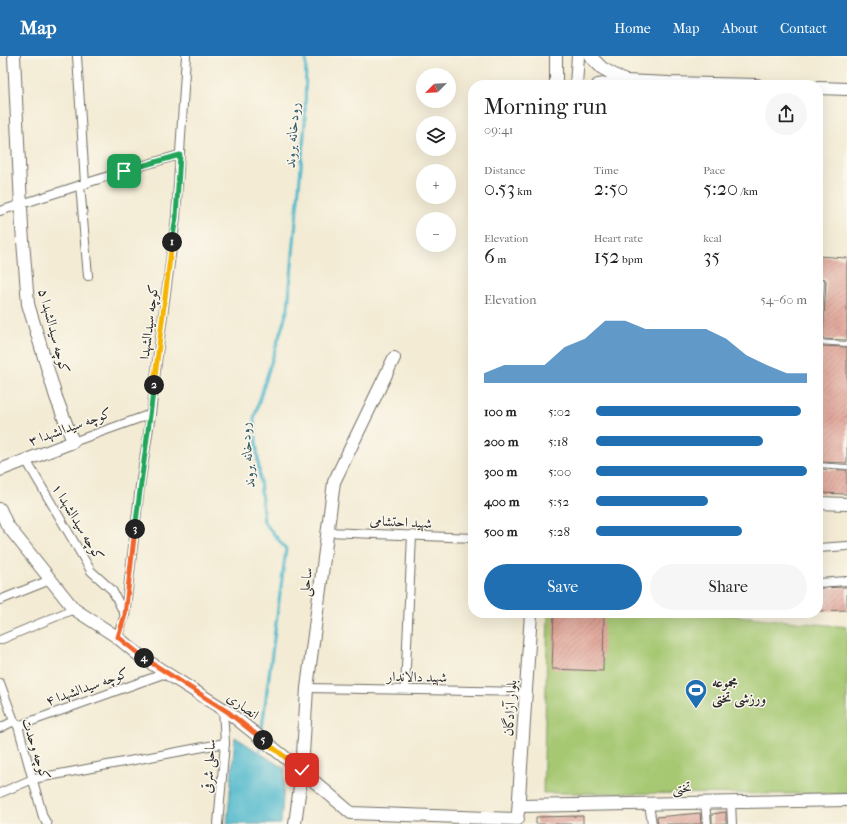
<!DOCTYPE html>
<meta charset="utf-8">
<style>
body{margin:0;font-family:"IM FELL French Canon",Amiri,serif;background:#f6f6f6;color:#222;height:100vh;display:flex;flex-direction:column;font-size:15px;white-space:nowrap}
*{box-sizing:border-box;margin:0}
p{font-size:13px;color:#767676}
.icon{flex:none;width:22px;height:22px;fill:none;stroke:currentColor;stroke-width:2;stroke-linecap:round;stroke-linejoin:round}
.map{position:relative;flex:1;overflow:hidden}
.drawer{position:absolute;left:468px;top:24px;width:355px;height:538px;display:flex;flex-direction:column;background:#fff;border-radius:16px;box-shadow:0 4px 16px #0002}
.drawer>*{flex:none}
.needle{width:26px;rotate:246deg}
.buttons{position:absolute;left:416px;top:12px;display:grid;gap:8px}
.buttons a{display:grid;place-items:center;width:40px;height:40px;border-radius:50%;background:#fff;box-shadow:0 4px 16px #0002;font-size:20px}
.pin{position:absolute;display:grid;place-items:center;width:34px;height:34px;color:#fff;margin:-17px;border-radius:8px;box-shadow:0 2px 6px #0006}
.km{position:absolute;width:20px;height:20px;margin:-10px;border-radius:50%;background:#222;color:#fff;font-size:11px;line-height:20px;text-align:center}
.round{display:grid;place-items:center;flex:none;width:42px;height:42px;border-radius:21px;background:#f6f6f6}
.overview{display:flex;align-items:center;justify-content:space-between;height:68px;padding:0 16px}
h1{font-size:22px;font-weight:600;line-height:30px}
.stats{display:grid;grid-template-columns:repeat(3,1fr);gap:6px;height:68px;padding:4px 16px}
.stats div{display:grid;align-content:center}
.stats b{font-size:20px;font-weight:600}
.stats small{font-size:11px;font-weight:400}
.stats p{font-size:11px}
.chart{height:112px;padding:8px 16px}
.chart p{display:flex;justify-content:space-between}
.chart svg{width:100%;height:72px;margin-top:4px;fill:#1f6fb2;opacity:.7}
.action{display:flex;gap:8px;margin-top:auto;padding:8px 16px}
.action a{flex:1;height:46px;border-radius:24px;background:#1f6fb2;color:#fff;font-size:16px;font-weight:600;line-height:46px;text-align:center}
.action a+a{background:#f6f6f6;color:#222}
ul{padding:0 16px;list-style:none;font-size:13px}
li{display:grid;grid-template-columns:64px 48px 1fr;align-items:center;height:30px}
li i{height:10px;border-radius:5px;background:#1f6fb2}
header{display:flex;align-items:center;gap:24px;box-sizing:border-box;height:56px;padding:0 20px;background:#1f6fb2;color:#fff}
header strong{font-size:19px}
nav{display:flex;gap:22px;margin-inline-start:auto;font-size:14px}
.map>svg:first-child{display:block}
.pitch{fill:#a6c872;stroke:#687a4e}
.water{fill:#4db7cb;stroke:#3c717b}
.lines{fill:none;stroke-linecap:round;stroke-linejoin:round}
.stream{stroke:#4db7cb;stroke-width:3}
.building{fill:url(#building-hatch)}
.lane-casing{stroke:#716e66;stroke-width:5.5}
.street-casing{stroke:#716e66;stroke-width:10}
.secondary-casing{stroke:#716e66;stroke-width:14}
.lane{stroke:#fff;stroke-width:4}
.street{stroke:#fff;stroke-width:8}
.secondary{stroke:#fff;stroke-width:12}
.split-1-casing{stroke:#fff;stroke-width:8}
.split-2-casing{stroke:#fff;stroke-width:8}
.split-3-casing{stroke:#fff;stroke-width:8}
.split-4-casing{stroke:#fff;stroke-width:8}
.split-5-casing{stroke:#fff;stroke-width:8}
.split-6-casing{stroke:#fff;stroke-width:8}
.split-1{stroke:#22a559;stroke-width:5}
.split-2{stroke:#f5b400;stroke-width:5}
.split-3{stroke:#22a559;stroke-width:5}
.split-4{stroke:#f0652b;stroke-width:5}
.split-5{stroke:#f0652b;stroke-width:5}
.split-6{stroke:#f5b400;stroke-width:5}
.labels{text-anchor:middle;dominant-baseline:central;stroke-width:3;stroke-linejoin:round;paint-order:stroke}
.street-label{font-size:14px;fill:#2b2b2b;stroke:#fbf7ec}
.poi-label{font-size:14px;font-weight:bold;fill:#2b2b2b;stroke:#fbf7ec;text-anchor:start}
.water-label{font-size:15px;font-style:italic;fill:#375c63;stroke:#fbf7ec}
</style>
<header>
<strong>Map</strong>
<nav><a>Home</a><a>Map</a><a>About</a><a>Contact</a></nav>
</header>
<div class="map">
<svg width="847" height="768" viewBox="0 0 847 768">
<defs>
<pattern id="building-hatch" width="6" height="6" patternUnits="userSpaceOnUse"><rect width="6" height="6" fill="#e0a295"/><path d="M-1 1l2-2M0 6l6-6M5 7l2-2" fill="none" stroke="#b6847a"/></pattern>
</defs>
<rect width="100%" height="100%" fill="#fbf7ec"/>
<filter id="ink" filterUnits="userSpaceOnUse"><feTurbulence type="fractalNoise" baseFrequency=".025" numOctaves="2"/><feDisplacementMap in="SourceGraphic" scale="8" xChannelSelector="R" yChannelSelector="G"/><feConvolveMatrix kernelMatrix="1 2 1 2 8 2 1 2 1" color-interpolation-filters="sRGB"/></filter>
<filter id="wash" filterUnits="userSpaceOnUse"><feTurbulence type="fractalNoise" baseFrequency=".012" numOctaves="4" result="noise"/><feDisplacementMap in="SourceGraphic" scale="16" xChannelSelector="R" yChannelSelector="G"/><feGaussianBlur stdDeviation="0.9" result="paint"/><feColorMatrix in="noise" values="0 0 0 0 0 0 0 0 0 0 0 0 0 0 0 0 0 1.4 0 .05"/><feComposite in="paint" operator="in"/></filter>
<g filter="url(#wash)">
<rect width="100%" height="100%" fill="#f3ebd4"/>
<polygon class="pitch" points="548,557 710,557 847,571 847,738 543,737"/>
<polygon class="water" points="235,681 285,713 281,768 227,768"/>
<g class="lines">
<g class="stream">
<polyline points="261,679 286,493 264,466 254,362 288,252 305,67 306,0"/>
<polyline points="259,701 261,686"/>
</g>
</g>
<g id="blocks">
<g class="building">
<polygon points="818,200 847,202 847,284 823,283 826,225 824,222 819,223 818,235"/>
<polygon points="822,290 847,291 847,407 818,406 818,309 821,307"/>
<polygon points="818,413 847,414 847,438 818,437"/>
<polygon points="847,531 847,554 818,555 818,532"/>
<polygon points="554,557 604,557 603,615 552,613"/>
<polygon points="726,756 726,767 712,768 712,758"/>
<polygon points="700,757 701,768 658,768 657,761"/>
<polygon points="583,760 583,768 536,768 536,761"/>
</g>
</g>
</g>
<g filter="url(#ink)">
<use href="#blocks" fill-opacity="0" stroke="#716e66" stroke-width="1"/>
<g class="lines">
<g class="lane-casing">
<g id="lane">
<polyline points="818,286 847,288"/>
<polyline points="818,306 822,225"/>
<polyline points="818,409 847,411"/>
</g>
</g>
<g class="street-casing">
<g id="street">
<polyline points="77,0 85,128"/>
<polyline points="80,129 88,220"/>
<polyline points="0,155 124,115 179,99"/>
<polyline points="73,386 151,358"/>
<polyline points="26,404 91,515 112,534 125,559"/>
<polyline points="327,476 473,482"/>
<polyline points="818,492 847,490"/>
<polyline points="818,527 847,525"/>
<polyline points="0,544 50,524"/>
<polyline points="117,581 125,559 140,430 151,358 158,297 176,161 186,0"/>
<polyline points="0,584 74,553"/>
<polyline points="0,627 14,665 18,670 43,761 47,768"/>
<polyline points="307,632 526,636"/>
<polyline points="405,633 412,479"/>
<polyline points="18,670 166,617"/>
<polyline points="0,672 14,665"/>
<polyline points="0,737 33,723 225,687"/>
<polyline points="705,746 707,768"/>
<polyline points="731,746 732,768"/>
<polyline points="649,748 652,768"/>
<polyline points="218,768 225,687 223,653"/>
</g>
</g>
<g class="secondary-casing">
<g id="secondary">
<polyline points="590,0 602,12 625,25"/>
<polyline points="556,29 556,0"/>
<polyline points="576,29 578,0"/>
<polyline points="598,29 625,25 669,27 757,29"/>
<polyline points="818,32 847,33"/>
<polyline points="0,414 73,386 56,341 28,248 22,172 14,0"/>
<polyline points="818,447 847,448"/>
<polyline points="0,453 7,469 74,553 117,581 140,600 166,617 228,656 302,715 351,757 518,763"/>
<polyline points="519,750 847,744"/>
<polyline points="518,757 531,557"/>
<polyline points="295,768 302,715 307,632 334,426 394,302"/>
</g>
</g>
<use href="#lane" class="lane"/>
<use href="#street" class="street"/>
<use href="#secondary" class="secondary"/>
</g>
</g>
<g class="lines" filter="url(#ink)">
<g class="split-1-casing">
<polyline id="split-1" points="124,115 180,99 176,161 172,186"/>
</g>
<g class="split-2-casing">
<polyline id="split-2" points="154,329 172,186"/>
</g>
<g class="split-3-casing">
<polyline id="split-3" points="135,473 154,329"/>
</g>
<g class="split-4-casing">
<polyline id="split-4" points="135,473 125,559 118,581 144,602"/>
</g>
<g class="split-5-casing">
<polyline id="split-5" points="144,602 228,656 263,684"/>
</g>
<g class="split-6-casing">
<polyline id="split-6" points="263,684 302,714"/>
</g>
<use href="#split-1" class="split-1"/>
<use href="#split-2" class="split-2"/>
<use href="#split-3" class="split-3"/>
<use href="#split-4" class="split-4"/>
<use href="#split-5" class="split-5"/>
<use href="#split-6" class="split-6"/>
</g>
<defs>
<g id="stadium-pin" transform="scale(1.15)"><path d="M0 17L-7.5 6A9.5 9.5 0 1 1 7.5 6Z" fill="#1f6fb2" stroke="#fbf7ec"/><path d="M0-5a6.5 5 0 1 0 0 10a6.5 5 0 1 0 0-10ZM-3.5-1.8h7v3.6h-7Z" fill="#fff"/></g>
</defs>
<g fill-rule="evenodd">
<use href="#stadium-pin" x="696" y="634"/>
</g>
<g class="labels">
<g class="street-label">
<text transform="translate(149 266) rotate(-83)">کوچه سیدالشهدا</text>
<text transform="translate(54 275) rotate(75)">کوچه سیدالشهدا ۵</text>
<text transform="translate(70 371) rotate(-20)">کوچه سیدالشهدا ۳</text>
<text transform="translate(78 466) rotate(59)">کوچه سیدالشهدا ۱</text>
<text transform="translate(401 466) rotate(3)">شهید احتشامی</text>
<text transform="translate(306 526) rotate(-83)">ساحلی</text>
<text transform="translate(417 621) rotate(1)">شهید دالاندار</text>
<text transform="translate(87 631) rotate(-20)">کوچه سیدالشهدا ۴</text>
<text transform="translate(243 650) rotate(36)">انصاری</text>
<text transform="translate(510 652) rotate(-86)">بلوار آزادگان</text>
<text transform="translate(36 693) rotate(72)">کوچه وحدت</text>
<text transform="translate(209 710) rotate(-86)">ساحلی شرقی</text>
<text transform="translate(682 732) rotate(-2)">تختی</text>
</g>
<g class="poi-label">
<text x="712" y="626">مجموعه<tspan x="712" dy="16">ورزشی تختی</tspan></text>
</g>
<g class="water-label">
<text transform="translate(292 79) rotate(-86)">رودخانه بروند</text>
<text transform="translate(247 399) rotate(-95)">رودخانه بروند</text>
</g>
</g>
</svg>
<div class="buttons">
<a><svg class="needle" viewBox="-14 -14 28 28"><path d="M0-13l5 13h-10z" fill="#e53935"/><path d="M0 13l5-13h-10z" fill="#767676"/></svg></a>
<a><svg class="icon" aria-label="layers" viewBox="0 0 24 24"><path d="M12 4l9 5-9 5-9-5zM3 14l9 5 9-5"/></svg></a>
<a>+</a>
<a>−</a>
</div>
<div class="pin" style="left:124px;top:115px;background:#1e9e55"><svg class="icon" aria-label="arrive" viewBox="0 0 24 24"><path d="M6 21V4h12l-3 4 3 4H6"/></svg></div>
<div class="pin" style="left:302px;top:714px;background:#d93025"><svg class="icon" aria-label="check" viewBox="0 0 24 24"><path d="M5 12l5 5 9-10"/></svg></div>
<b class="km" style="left:172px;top:186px">1</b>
<b class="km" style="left:154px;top:329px">2</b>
<b class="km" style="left:135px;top:473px">3</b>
<b class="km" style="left:144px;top:602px">4</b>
<b class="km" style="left:263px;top:684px">5</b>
<section class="drawer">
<div class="overview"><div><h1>Morning run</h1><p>09:41</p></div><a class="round"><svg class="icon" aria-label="share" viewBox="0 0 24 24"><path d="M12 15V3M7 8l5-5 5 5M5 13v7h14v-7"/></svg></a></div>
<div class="stats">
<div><p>Distance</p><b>0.53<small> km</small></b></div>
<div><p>Time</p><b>2:50</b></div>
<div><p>Pace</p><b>5:20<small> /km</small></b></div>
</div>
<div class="stats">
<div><p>Elevation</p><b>6<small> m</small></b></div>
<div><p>Heart rate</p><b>152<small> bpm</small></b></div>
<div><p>kcal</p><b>35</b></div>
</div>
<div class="chart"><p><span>Elevation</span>54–60 m</p>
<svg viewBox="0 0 160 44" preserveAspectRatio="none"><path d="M0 44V38L10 33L20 33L30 33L40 22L50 17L60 6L70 6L80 11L90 11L100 11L110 11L120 17L130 27L140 33L150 38L160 38V44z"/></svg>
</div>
<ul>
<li><b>100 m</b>5:02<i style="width:97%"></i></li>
<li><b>200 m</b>5:18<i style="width:79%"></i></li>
<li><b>300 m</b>5:00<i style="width:100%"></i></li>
<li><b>400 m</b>5:52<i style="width:53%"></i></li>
<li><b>500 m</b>5:28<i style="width:69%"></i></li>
</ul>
<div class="action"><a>Save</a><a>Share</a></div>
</section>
</div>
